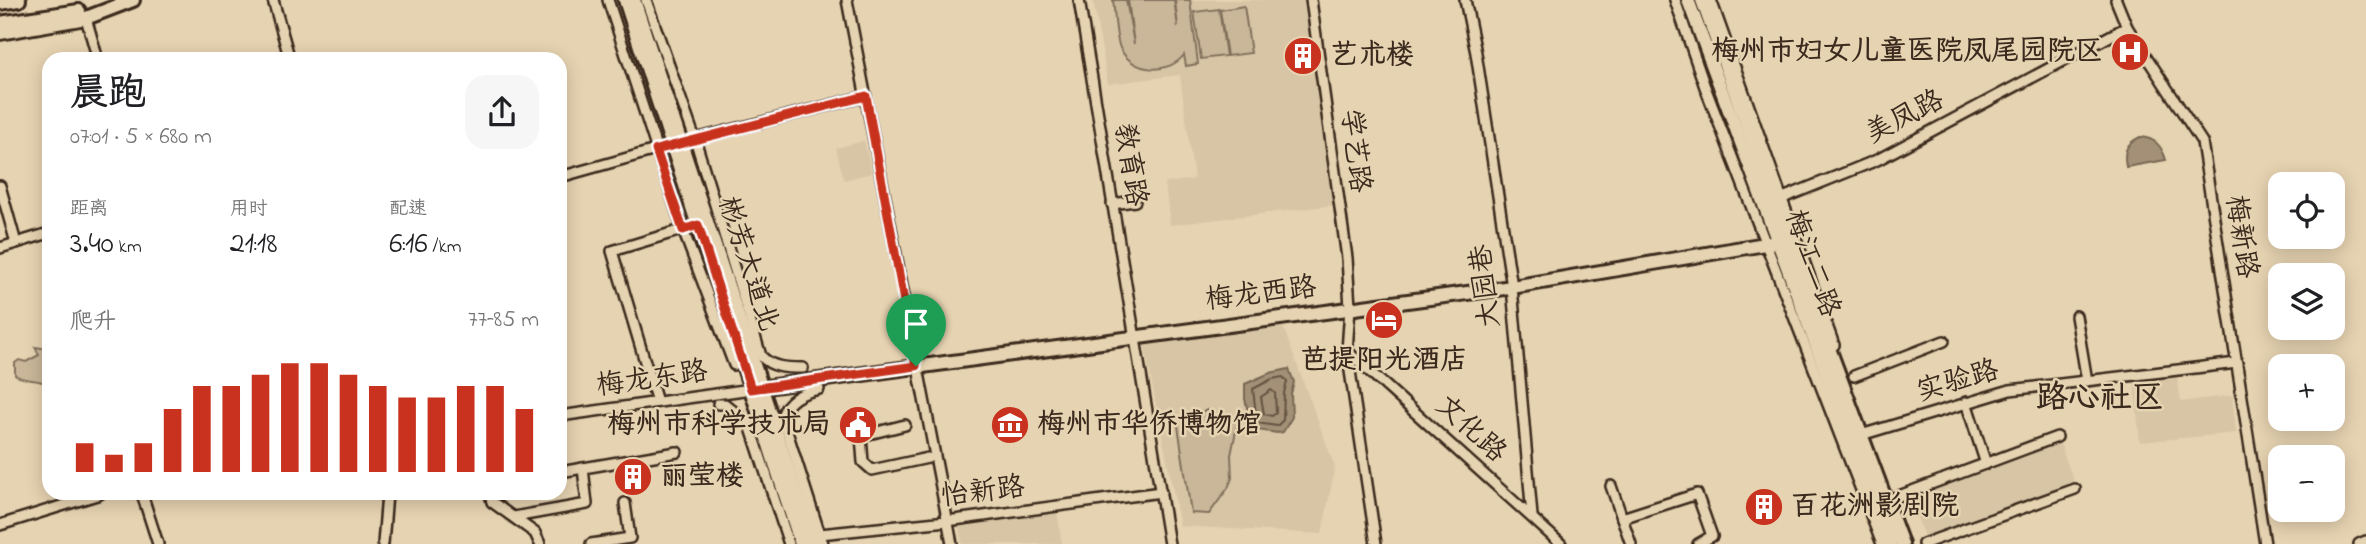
<!DOCTYPE html>
<html lang="zh">
<meta charset="utf-8">
<style>
body{margin:0;font-family:"Indie Flower","LXGW WenKai TC",sans-serif;background:#f6f6f6;color:#202124;height:100vh;display:flex;flex-direction:column;font-size:26px;white-space:nowrap}
*{box-sizing:border-box;margin:0}
p{font-size:23px;color:#757577}
.icon{flex:none;width:38px;height:38px;fill:none;stroke:currentColor;stroke-width:2;stroke-linecap:round;stroke-linejoin:round}
.map{position:relative;flex:1;overflow:hidden}
.sheet{position:absolute;left:42px;top:52px;width:525px;height:448px;display:flex;flex-direction:column;background:#fff;border-radius:21px;box-shadow:0 4px 18px #0003}
.sheet>*{flex:none}
.buttons{position:absolute;left:2268px;top:172px;display:grid;gap:14px}
.buttons a{display:grid;place-items:center;width:77px;height:77px;border-radius:14px;background:#fff;box-shadow:0 4px 18px #0003;font-size:35px}
.pin{position:absolute;display:grid;place-items:center;width:60px;height:60px;color:#fff;margin:-72px -30px;border-radius:50% 50% 50% 0;rotate:-45deg;box-shadow:0 0 7px #0007}
.pin .icon{rotate:45deg}
.round{display:grid;place-items:center;flex:none;width:74px;height:74px;border-radius:21px;background:#f6f6f6}
.overview{display:flex;align-items:center;justify-content:space-between;height:119px;padding:0 28px}
h1{font-size:38px;font-weight:600;line-height:52px}
.metrics{display:grid;grid-template-columns:repeat(3,1fr);gap:10px;height:119px;padding:7px 28px}
.metrics div{display:grid;align-content:center}
.metrics b{font-size:30px;font-weight:600}
.metrics small{font-size:19px;font-weight:400}
.metrics p{font-size:19px}
.chart{height:196px;padding:14px 28px}
.chart p{display:flex;justify-content:space-between}
.chart svg{width:100%;height:126px;margin-top:7px;stroke:#c8321e;stroke-width:6}
.map>svg:first-child{display:block}
.built{fill:#d8c5a5}
.green{fill:#cab799;stroke:#82705c;stroke-width:2}
.water{fill:#a39077;stroke:#796753;stroke-width:2}
.lines{fill:none;stroke-linecap:round;stroke-linejoin:round}
.shore{stroke:#655342;stroke-width:2}
.minor-casing{stroke:#3b2a1e;stroke-width:14}
.major-casing{stroke:#3b2a1e;stroke-width:18}
.minor{stroke:#e6d3b1;stroke-width:9}
.major{stroke:#e6d3b1;stroke-width:12}
.route-casing{stroke:#fff;stroke-width:14}
.route{stroke:#c8321e;stroke-width:9}
.labels{text-anchor:middle;dominant-baseline:central;stroke-width:5;stroke-linejoin:round;paint-order:stroke}
.poi-label{font-size:28px;font-weight:bold;fill:#3b2a1e;stroke:#e6d3b1;text-anchor:start}
.street-label{font-size:28px;fill:#3b2a1e;stroke:#e6d3b1}
.quarter-label{font-size:32px;font-weight:bold;fill:#3b2a1e;stroke:#e6d3b1}
</style>
<div class="map">
<svg width="2366" height="544" viewBox="0 0 2366 544">
<rect width="100%" height="100%" fill="#e6d3b1"/>
<filter id="ink" filterUnits="userSpaceOnUse"><feTurbulence type="fractalNoise" baseFrequency=".0143" numOctaves="2"/><feDisplacementMap in="SourceGraphic" scale="14" xChannelSelector="R" yChannelSelector="G"/><feConvolveMatrix kernelMatrix="1 2 1 2 8 2 1 2 1" color-interpolation-filters="sRGB"/></filter>
<g filter="url(#ink)">
<g class="built">
<polygon points="1093,0 1306,0 1334,205 1170,225 1165,183 1194,179 1180,75 1108,84"/>
<polygon points="864,141 872,173 844,180 836,148"/>
<polygon points="1283,327 1335,467 1322,534 1180,526 1144,344"/>
<polygon points="2177,377 2181,402 2232,395 2236,433 2140,442 2134,381"/>
<polygon points="2059,441 2075,484 1925,539 1909,496"/>
<polygon points="1057,512 1062,544 962,544 959,526"/>
</g>
<g class="green">
<path d="M1113 0H1126L1134 44 1128 0H1174L1178 27 1175 0H1190L1198 64 1186 66 1184 55C1168 75 1134 73 1121 50 1115 40 1115 13 1113 0Z"/>
<polygon points="1244,6 1251,53 1227,56 1220,10"/>
<polygon points="1219,9 1226,56 1201,59 1194,12"/>
<path d="M35 347 49 349V385C39 378 25 382 15 375V363L19 360 26 362 39 355Z"/>
<polygon points="1208,410 1218,425 1238,421 1231,455 1232,478 1228,488 1209,514 1191,513 1177,419"/>
</g>
<g class="water">
<path d="M2140 137C2155 138 2162 146 2166 160L2126 167C2123 151 2126 144 2140 137Z"/>
<polygon points="1289,369 1294,382 1291,394 1292,417 1283,432 1277,433 1252,429 1245,399 1245,384 1270,373"/>
</g>
<g class="lines">
<g class="shore">
<polygon points="1283,377 1287,382 1284,393 1283,420 1277,426 1257,423 1253,389 1272,379"/>
<polygon points="1271,390 1275,393 1276,413 1272,416 1264,414 1261,397"/>
</g>
<g class="minor-casing">
<g id="minor">
<polyline points="273,0 290,60"/>
<polyline points="608,0 683,230 734,365"/>
<path d="M646 0 695 139 761 356C772 368 787 368 803 368"/>
<polyline points="847,0 952,544"/>
<polyline points="1079,0 1169,544"/>
<polyline points="1311,0 1347,258 1350,308 1347,351 1376,544"/>
<polyline points="1465,0 1476,53 1512,287 1532,516"/>
<polyline points="1675,0 1705,87 1882,544"/>
<polyline points="1711,0 1834,345"/>
<polyline points="2116,0 2127,27 2202,142 2265,544"/>
<polyline points="86,18 98,60"/>
<polyline points="691,140 866,96"/>
<polyline points="560,177 677,144"/>
<polyline points="0,186 16,243"/>
<polyline points="1778,200 1877,160 2127,27"/>
<polyline points="1112,204 1135,201"/>
<polyline points="0,248 49,233"/>
<polyline points="2076,316 2087,381"/>
<polyline points="1347,351 1561,544"/>
<polyline points="1854,376 1944,341"/>
<path d="M819 389C803 392 787 400 782 416L823 544"/>
<polyline points="657,402 612,251 698,225"/>
<polyline points="1966,402 1986,464"/>
<polyline points="718,404 725,404 750,425 789,544"/>
<polyline points="560,416 751,389"/>
<polyline points="905,425 861,436 863,462 872,470 928,458"/>
<polyline points="1861,435 2010,390 2237,363"/>
<polyline points="560,472 677,452"/>
<polyline points="1611,486 1631,544"/>
<polyline points="142,494 158,544"/>
<polyline points="490,494 492,502 535,533 540,544"/>
<polyline points="1888,500 2057,437"/>
<polyline points="514,517 587,504 583,468"/>
<polyline points="1622,518 1697,494 1712,536 1698,544"/>
<polyline points="0,525 100,494"/>
<polyline points="810,535 947,521 1161,492"/>
<polyline points="383,544 387,494"/>
<polyline points="591,544 630,538 625,503"/>
<polyline points="1923,544 2075,489"/>
<polyline points="2359,544 2366,541"/>
</g>
</g>
<g class="major-casing">
<g id="major">
<polyline points="625,0 801,544"/>
<polyline points="634,0 813,544"/>
<polyline points="1688,0 1890,544"/>
<polyline points="1702,0 1774,201 1902,544"/>
<polyline points="0,3 19,0"/>
<polyline points="0,23 79,11"/>
<polyline points="0,33 86,18 133,0"/>
<polyline points="751,389 1512,287 1777,242"/>
</g>
</g>
<use href="#minor" class="minor"/>
<use href="#major" class="major"/>
</g>
</g>
<g class="lines" filter="url(#ink)">
<g class="route-casing">
<polygon id="route" points="866,96 916,366 751,389 698,225 683,230 656,150"/>
</g>
<use href="#route" class="route"/>
</g>
<defs>
<g id="hospital-disc" transform="scale(2.0125)"><circle r="9.5" fill="#c8321e" stroke="#e6d3b1"/><path d="M-5-5h3v3.5h4V-5h3V5h-3V1.5h-4V5h-3Z" fill="#fff"/></g>
<g id="building-disc" transform="scale(2.0125)"><circle r="9.5" fill="#c8321e" stroke="#e6d3b1"/><path d="M-4-6H4V6H1V3H-1V6H-4ZM-2.5-4.3h1.7v1.8h-1.7ZM.8-4.3h1.7v1.8H.8ZM-2.5-1h1.7V.8h-1.7ZM.8-1h1.7V.8H.8Z" fill="#fff"/></g>
<g id="hotel-disc" transform="scale(2.0125)"><circle r="9.5" fill="#c8321e" stroke="#e6d3b1"/><path d="M-6-4.5h1.5V1H6V5H4.5V3h-9V5H-6ZM-4 0a1.8 1.8 0 1 1 3.6 0ZM.5 0V-2.5h3Q6-2.5 6 0Z" fill="#fff"/></g>
<g id="civic-disc" transform="scale(2.0125)"><circle r="9.5" fill="#c8321e" stroke="#e6d3b1"/><path d="M-.6-6.5H3V-4.5H.6V-3L4-1V1h2V6H-6V1h2V-1L-.6-3ZM-1.2 2.5V6h2.4V2.5Z" fill="#fff"/></g>
<g id="museum-disc" transform="scale(2.0125)"><circle r="9.5" fill="#c8321e" stroke="#e6d3b1"/><path d="M0-6L6-3V-2H-6V-3ZM-5-1h2V3h-2ZM-1-1h2V3h-2ZM3-1h2V3H3ZM-6 4H6V6H-6Z" fill="#fff"/></g>
</defs>
<g fill-rule="evenodd">
<use href="#hospital-disc" x="2130" y="52"/>
<use href="#building-disc" x="1303" y="56"/>
<use href="#hotel-disc" x="1384" y="320"/>
<use href="#civic-disc" x="858" y="425"/>
<use href="#museum-disc" x="1010" y="425"/>
<use href="#building-disc" x="633" y="477"/>
<use href="#building-disc" x="1764" y="507"/>
</g>
<g class="labels">
<g class="poi-label">
<text x="2103" y="52" text-anchor="end">梅州市妇女儿童医院凤尾园院区</text>
<text x="1330" y="56">艺术楼</text>
<text x="1384" y="361" text-anchor="middle">芭提阳光酒店</text>
<text x="831" y="425" text-anchor="end">梅州市科学技术局</text>
<text x="1037" y="425">梅州市华侨博物馆</text>
<text x="660" y="477">丽莹楼</text>
<text x="1791" y="507">百花洲影剧院</text>
</g>
<g class="street-label">
<text transform="translate(1905 118) rotate(-27)">美凤路</text>
<text transform="translate(1354 151) rotate(83)">学艺路</text>
<text transform="translate(1129 165) rotate(81)">教育路</text>
<text transform="translate(2240 237) rotate(81)">梅新路</text>
<text transform="translate(747 264) rotate(72)">彬芳大道北</text>
<text transform="translate(1811 264) rotate(70)">梅江二路</text>
<text transform="translate(1487 286) rotate(-97)">大园巷</text>
<text transform="translate(1261 295) rotate(-7)">梅龙西路</text>
<text transform="translate(652 380) rotate(-8)">梅龙东路</text>
<text transform="translate(1958 382) rotate(-16)">实验路</text>
<text transform="translate(1470 430) rotate(42)">文化路</text>
<text transform="translate(983 493) rotate(-7)">怡新路</text>
</g>
<g class="quarter-label">
<text x="2100" y="399">路心社区</text>
</g>
</g>
</svg>
<div class="buttons">
<a><svg class="icon" aria-label="locate" viewBox="0 0 24 24"><circle cx="12" cy="12" r="6"/><path d="M12 2v4M12 18v4M2 12h4M18 12h4"/></svg></a>
<a><svg class="icon" aria-label="layers" viewBox="0 0 24 24"><path d="M12 4l9 5-9 5-9-5zM3 14l9 5 9-5"/></svg></a>
<a>+</a>
<a>−</a>
</div>
<div class="pin" style="left:916px;top:366px;background:#1e9e55"><svg class="icon" aria-label="arrive" viewBox="0 0 24 24"><path d="M6 21V4h12l-3 4 3 4H6"/></svg></div>
<section class="sheet">
<div class="overview"><div><h1>晨跑</h1><p>07:01 · 5 × 680 m</p></div><a class="round"><svg class="icon" aria-label="share" viewBox="0 0 24 24"><path d="M12 15V3M7 8l5-5 5 5M5 13v7h14v-7"/></svg></a></div>
<div class="metrics">
<div><p>距离</p><b>3.40<small> km</small></b></div>
<div><p>用时</p><b>21:18</b></div>
<div><p>配速</p><b>6:16<small> /km</small></b></div>
</div>
<div class="chart"><p><span>爬升</span>77–85 m</p>
<svg viewBox="0 0 160 44" preserveAspectRatio="none"><path d="M5 44V34M15 44V38M25 44V34M35 44V22M45 44V14M55 44V14M65 44V10M75 44V6M85 44V6M95 44V10M105 44V14M115 44V18M125 44V18M135 44V14M145 44V14M155 44V22"/></svg>
</div>
</section>
</div>
